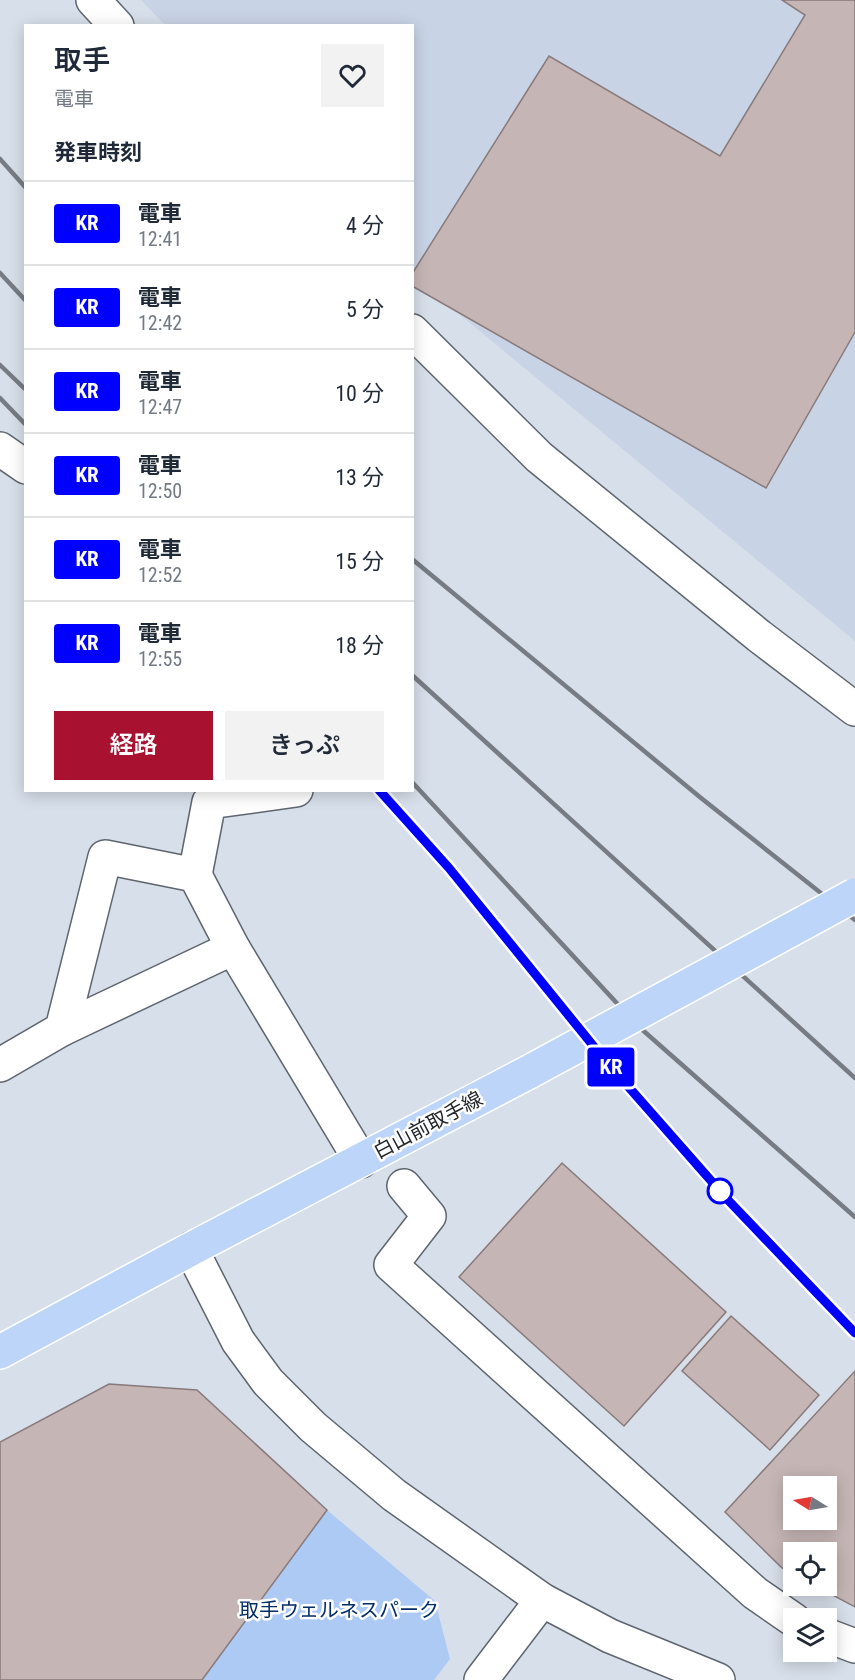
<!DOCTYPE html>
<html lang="ja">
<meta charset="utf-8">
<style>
:root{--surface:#fff;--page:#f2f2f3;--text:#1f2937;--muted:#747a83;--line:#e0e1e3;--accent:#a81130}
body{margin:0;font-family:"Roboto Condensed","Noto Sans JP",sans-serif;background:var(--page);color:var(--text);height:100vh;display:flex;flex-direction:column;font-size:22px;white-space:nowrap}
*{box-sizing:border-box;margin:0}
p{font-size:20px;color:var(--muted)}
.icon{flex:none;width:33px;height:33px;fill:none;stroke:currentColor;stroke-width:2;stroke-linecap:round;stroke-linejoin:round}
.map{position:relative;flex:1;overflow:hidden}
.panel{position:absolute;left:24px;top:24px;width:390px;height:768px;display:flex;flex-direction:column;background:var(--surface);border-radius:0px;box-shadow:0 3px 15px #0003}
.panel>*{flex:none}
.badge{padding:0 12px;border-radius:4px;font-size:21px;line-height:39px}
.needle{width:39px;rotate:281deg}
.buttons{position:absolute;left:783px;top:1476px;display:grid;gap:12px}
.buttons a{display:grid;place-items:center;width:54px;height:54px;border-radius:0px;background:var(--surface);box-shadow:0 3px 15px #0003;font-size:30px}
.map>.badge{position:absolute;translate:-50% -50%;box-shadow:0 0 0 3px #fff}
h2{padding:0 30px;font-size:22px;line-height:54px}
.round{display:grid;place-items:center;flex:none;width:63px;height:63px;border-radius:0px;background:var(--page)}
.overview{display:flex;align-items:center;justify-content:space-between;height:102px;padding:0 30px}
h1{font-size:28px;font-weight:600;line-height:45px}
.cta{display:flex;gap:12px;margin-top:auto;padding:12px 30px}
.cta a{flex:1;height:69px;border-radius:0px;background:var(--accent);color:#fff;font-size:24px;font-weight:600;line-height:69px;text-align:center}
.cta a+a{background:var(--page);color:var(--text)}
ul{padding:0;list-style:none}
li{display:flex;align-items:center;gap:18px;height:84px;padding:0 30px;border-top:2px solid var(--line)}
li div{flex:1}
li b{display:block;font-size:22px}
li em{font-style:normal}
li .badge{min-width:66px;font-weight:700;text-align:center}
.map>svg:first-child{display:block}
.built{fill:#c8d3e5}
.green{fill:#adcaf5}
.building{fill:#c5b6b5;stroke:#887a7a;stroke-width:1.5;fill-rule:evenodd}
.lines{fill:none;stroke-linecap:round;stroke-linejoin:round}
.minor-casing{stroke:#5e656f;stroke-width:36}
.major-casing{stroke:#fff;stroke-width:36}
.minor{stroke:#fff;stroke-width:33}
.major{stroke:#bcd5f8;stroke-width:33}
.rail{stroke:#777c84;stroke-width:4.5}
.major-bridge-casing{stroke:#fff;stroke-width:36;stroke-linecap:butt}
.major-bridge{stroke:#bcd5f8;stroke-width:33}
.line-casing{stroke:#fff;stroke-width:14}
.line{stroke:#00f;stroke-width:9}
.stop-dot{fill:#fff;stroke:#00f;stroke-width:3}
.labels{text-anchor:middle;stroke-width:5;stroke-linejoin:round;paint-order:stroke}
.street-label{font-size:20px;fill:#24272b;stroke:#fff}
.park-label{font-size:20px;fill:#032e67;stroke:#fff}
</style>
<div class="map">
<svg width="855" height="1680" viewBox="0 0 855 1680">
<rect width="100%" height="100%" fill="#d7dfea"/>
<path class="built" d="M 141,0 L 855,0 L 855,641 L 413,276 L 412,26 L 165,25 Z"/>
<path class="green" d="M 327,1510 L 435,1601 L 450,1659 L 434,1680 L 202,1680 Z"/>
<g class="building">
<path d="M 782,0 L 855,0 L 855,332 L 766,488 L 412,286 L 412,274 L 549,56 L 720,156 L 805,15 Z"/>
<path d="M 562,1163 L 726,1312 L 624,1426 L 459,1277 Z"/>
<path d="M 731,1316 L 819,1395 L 770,1450 L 682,1371 Z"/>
<path d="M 855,1371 L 855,1607 L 816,1586 L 826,1586 L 826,1552 L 794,1552 L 794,1574 L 782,1568 L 725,1512 ZM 794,1486 L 826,1486 L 826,1520 L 794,1520 Z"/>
<path d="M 109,1384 L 197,1390 L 327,1510 L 202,1680 L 0,1680 L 0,1442 Z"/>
</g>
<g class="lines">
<g class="minor-casing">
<g id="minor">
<path d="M 93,0 L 117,26"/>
<path d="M 412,331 L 539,457 L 759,636 L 855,709"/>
<path d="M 0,449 L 26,467"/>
<path d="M 195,875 L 209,802 L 296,790"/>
<path d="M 62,1029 L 233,948"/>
<path d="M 0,1065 L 62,1029 L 105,857 L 195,875 L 233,948 L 361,1161"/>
<path d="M 404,1186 L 429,1216 L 391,1265 L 755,1593 L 794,1620"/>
<path d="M 191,1249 L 238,1341 L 268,1382 L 313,1427 L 394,1495 L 542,1600 L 610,1636 L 718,1680"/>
<path d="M 826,1635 L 855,1646"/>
<path d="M 481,1680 L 542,1600"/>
</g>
</g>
<g class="major-casing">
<path id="major" d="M 0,1352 L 191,1249 L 529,1072"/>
</g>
<use href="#minor" class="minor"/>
<use href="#major" class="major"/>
<g class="rail">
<path d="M 0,159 L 26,188"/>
<path d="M 0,273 L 26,301"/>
<path d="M 0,365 L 26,390"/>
<path d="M 0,398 L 26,425"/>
<path d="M 412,559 L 701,798 L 855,920"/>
<path d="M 412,675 L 855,1078"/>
<path d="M 412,782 L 638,1026 L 855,1217"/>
<path d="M 379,790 L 449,868 L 604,1059 L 728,1200 L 855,1332"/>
</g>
<g class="major-bridge-casing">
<path id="major-bridge" d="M 529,1072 L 855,895"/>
</g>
<use href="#major-bridge" class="major-bridge"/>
</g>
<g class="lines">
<g class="line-casing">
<path id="line" d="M 379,790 L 449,868 L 604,1059 L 728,1200 L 855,1333"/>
</g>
<use href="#line" class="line"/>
</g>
<circle class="stop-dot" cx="720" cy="1191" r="12"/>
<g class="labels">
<g class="street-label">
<text transform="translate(428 1125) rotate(-28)" y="7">白山前取手線</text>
</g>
<g class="park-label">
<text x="339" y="1617">取手ウェルネスパーク</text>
</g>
</g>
</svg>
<div class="buttons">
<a><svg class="needle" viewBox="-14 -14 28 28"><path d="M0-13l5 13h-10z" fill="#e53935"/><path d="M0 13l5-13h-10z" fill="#747a83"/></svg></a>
<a><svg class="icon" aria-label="locate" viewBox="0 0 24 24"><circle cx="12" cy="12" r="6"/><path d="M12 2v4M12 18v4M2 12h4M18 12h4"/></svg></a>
<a><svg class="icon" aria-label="layers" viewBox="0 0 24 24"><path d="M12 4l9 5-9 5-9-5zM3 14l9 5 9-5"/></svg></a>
</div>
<b class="badge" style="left:611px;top:1067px;background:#00f;color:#fff">KR</b>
<section class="panel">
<div class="overview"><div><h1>取手</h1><p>電車</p></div><a class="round"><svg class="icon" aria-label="heart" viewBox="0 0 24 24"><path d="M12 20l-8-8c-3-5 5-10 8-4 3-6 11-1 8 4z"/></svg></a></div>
<h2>発車時刻</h2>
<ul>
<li><span class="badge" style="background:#00f;color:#fff">KR</span><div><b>電車</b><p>12:41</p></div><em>4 分</em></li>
<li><span class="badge" style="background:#00f;color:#fff">KR</span><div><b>電車</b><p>12:42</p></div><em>5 分</em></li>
<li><span class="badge" style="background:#00f;color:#fff">KR</span><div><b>電車</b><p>12:47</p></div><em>10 分</em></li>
<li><span class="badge" style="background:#00f;color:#fff">KR</span><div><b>電車</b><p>12:50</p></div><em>13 分</em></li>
<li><span class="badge" style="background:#00f;color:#fff">KR</span><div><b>電車</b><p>12:52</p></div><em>15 分</em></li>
<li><span class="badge" style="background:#00f;color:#fff">KR</span><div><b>電車</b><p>12:55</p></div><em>18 分</em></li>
</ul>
<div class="cta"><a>経路</a><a>きっぷ</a></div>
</section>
</div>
